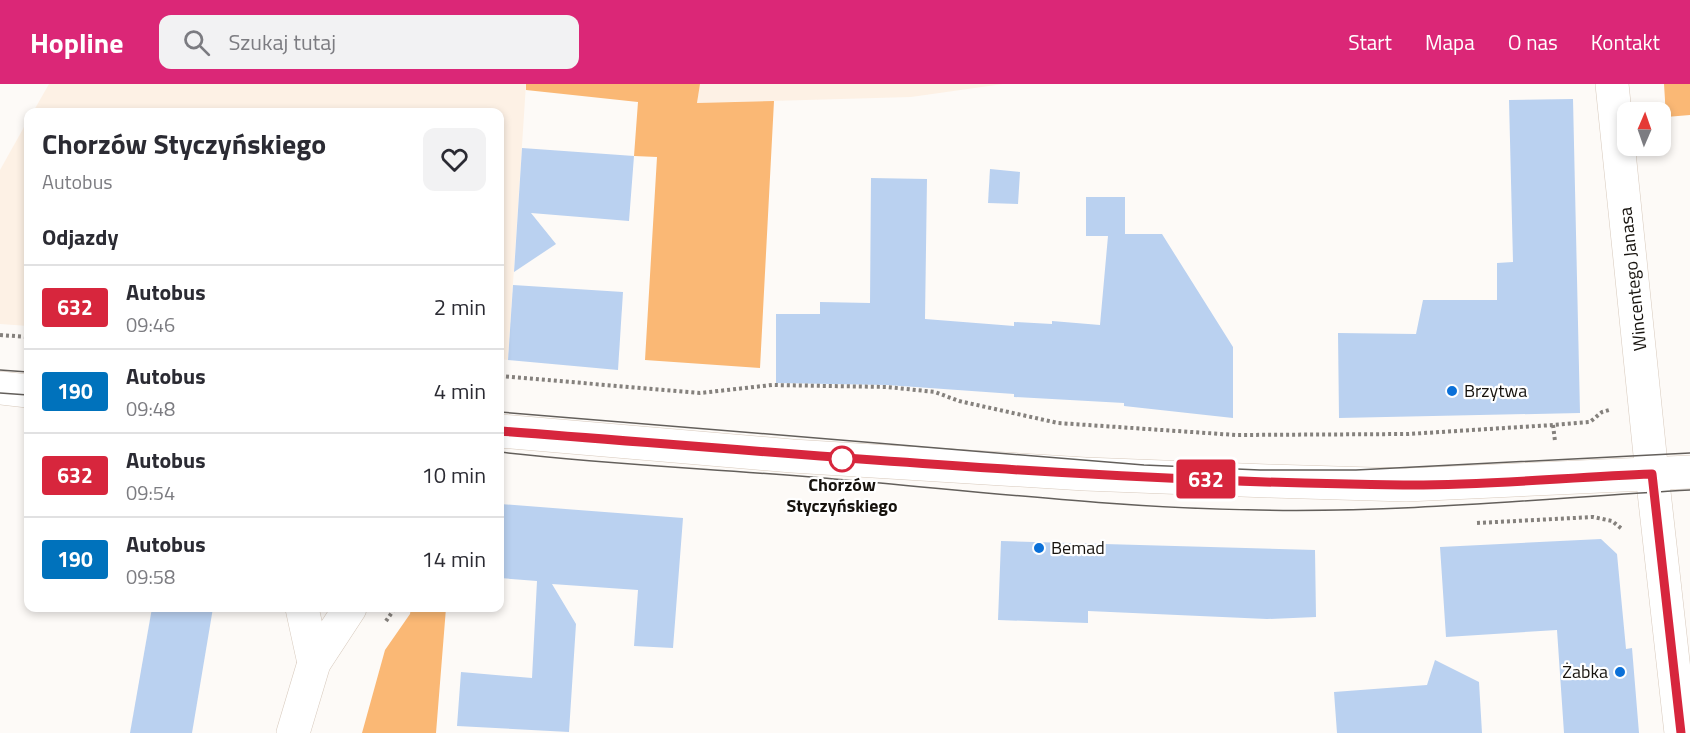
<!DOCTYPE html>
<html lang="pl">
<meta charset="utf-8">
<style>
:root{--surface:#fff;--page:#f2f2f3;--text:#2b2b33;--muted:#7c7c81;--line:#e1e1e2;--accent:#db2777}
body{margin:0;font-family:"Titillium Web",sans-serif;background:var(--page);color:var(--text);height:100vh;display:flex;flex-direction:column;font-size:22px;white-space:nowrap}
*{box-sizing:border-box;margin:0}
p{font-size:20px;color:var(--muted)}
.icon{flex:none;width:33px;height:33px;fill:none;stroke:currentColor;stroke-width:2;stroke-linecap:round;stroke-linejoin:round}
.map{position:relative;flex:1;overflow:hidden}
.side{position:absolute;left:24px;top:24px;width:480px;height:504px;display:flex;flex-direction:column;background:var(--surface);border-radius:12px;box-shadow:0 3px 9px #0003}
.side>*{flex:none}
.badge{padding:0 12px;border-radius:4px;font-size:21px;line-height:39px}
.needle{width:39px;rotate:2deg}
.fabs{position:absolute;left:1617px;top:18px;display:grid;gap:12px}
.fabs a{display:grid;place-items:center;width:54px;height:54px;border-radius:12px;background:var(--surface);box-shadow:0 3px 9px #0003;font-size:30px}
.map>.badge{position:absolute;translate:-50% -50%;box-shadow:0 0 0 3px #fff}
h2{padding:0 18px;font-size:22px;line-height:54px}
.round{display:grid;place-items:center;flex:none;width:63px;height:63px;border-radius:12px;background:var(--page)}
.head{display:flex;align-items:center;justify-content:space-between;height:102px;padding:0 18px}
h1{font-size:28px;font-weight:700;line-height:45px}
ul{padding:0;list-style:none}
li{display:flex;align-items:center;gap:18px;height:84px;padding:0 18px;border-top:2px solid var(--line)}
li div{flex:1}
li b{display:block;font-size:22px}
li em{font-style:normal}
li .badge{min-width:66px;font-weight:700;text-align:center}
header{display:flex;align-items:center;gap:36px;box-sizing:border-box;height:84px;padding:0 30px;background:var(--accent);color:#fff}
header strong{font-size:28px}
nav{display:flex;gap:33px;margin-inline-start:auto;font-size:21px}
.search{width:420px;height:54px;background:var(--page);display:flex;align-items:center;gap:15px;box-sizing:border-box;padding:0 21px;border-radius:12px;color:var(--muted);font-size:22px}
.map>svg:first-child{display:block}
.built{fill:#fdf1e5}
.green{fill:#fab875}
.building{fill:#bad1f0}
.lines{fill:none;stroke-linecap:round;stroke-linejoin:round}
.street-casing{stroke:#d7c9bc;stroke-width:34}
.secondary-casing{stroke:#d7c9bc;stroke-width:34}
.primary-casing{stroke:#d7c9bc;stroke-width:34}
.path{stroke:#85817d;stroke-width:4;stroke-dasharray:3 3;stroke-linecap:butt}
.street{stroke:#fff;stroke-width:33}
.secondary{stroke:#fff;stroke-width:33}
.primary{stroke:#fff;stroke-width:33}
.tram{stroke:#635f5b;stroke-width:1.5}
.line-casing{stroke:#fff;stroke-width:14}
.line{stroke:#d7263d;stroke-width:9}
.poi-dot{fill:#0b70d8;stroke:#fff;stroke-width:2}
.stop-dot{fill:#fff;stroke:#d7263d;stroke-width:3}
.labels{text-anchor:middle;stroke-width:4.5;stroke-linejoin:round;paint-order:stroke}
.street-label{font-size:18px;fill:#17130e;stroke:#fff}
.poi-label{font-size:18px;fill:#17130e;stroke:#fff;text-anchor:start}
.stop-label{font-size:18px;font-weight:bold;fill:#17130e;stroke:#fff}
</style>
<header>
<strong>Hopline</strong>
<div class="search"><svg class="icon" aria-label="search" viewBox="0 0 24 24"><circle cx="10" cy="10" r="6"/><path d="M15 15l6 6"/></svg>Szukaj tutaj</div>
<nav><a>Start</a><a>Mapa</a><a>O nas</a><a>Kontakt</a></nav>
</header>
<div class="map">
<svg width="1690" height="649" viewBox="0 0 1690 649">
<rect width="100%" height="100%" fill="#fdfaf7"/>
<g class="built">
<path d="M 49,0 L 526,0 L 508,276 L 500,275 L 500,28 L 33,28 Z"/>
<path d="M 700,0 L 1003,0 L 911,13 L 697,19 Z"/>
<path d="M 28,36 L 28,242 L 0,240 L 0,86 Z"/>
</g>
<g class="green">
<path d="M 526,0 L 700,0 L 697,19 L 774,17 L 760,284 L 645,276 L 657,73 L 634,72 L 638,18 L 526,6 Z"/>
<path d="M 1664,0 L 1690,0 L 1690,31 L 1666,33 Z"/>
<path d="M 411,524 L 446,524 L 436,649 L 362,649 L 385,566 L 410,530 Z"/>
</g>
<g class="building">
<path d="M 1573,15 L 1580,329 L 1339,334 L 1338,249 L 1416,250 L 1423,216 L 1497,216 L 1497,179 L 1513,178 L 1509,16 Z"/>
<path d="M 522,64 L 634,72 L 629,137 L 531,129 L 556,160 L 514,188 Z"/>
<path d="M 990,85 L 1020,88 L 1018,120 L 988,119 Z"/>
<path d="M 871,94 L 927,95 L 925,235 L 1014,242 L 1014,238 L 1052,240 L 1052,237 L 1100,241 L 1108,152 L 1086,152 L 1086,113 L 1125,113 L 1125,150 L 1162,150 L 1233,263 L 1233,334 L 1124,322 L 1124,319 L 1014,313 L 1014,310 L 887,301 L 776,299 L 776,230 L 820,230 L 820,218 L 870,219 Z"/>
<path d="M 513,201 L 623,208 L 618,286 L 508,276 Z"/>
<path d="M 500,420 L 683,434 L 673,564 L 634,562 L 638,506 L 552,500 L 576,540 L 569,648 L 457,642 L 461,588 L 532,594 L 537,497 L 500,494 Z"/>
<path d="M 1601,455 L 1617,470 L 1626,565 L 1632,564 L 1639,649 L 1564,649 L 1557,546 L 1446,553 L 1440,463 Z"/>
<path d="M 1001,457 L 1315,466 L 1316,533 L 1267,535 L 1088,527 L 1088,539 L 998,536 Z"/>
<path d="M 152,524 L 213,524 L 192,649 L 130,649 Z"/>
<path d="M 1435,576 L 1479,598 L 1482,649 L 1337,649 L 1334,608 L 1427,601 Z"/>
</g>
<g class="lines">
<g class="street-casing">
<path id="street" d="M 1612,0 L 1652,390"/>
</g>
<g class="secondary-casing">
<g id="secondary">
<path d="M 0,304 L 28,307"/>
<path d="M 1652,390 L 1681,649"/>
</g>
</g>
<g class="primary-casing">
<g id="primary">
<path d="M 500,347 L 792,372 L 1085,390 L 1268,397 L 1406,401 L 1690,388"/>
<path d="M 302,524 L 314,579"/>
<path d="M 293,649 L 314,579 L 350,524"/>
</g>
</g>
<g class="path">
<path d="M 0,251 L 28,253"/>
<path d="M 500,292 L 700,309 L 772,301 L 887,303 L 935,308 L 959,317 L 1058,339 L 1236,351 L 1408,350 L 1553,341 L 1590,338 L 1602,328 L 1609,326"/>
<path d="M 1553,341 L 1555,357"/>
<path d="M 1477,439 L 1593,433 L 1612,437 L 1622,445"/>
<path d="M 386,537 L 395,524"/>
</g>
<use href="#street" class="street"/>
<use href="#secondary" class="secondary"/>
<use href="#primary" class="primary"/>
<g class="tram">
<path d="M 0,286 L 28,288"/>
<path d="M 0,309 L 28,311"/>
<path d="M 500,328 L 1144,381 L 1260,386 L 1356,386 L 1690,369"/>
<path d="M 500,368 C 611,381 723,385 834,395 C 975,407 1117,424 1259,426 C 1402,429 1547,414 1690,406"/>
</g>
</g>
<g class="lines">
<g class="line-casing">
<path id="line" d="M 500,347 C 800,370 1101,398 1403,401 C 1485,402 1569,393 1652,390 L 1681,649"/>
</g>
<use href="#line" class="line"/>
</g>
<g class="poi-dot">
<circle cx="1452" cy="307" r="6"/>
<circle cx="1039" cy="464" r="6"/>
<circle cx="1620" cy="588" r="6"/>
</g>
<circle class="stop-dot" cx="842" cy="375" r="12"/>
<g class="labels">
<g class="street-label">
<text transform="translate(1633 195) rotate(-96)" y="6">Wincentego Janasa</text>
</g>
<g class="poi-label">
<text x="1464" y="313">Brzytwa</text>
<text x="1051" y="470">Bemad</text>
<text x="1608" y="594" text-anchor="end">Żabka</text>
</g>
<g class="stop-label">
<text x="842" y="407">Chorzów<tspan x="842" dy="21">Styczyńskiego</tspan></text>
</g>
</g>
</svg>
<div class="fabs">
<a><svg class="needle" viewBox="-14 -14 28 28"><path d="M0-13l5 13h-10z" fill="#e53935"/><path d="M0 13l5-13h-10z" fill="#7c7c81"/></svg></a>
</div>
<b class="badge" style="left:1206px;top:395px;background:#d7263d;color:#fff">632</b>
<section class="side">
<div class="head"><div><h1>Chorzów Styczyńskiego</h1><p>Autobus</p></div><a class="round"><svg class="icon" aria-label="heart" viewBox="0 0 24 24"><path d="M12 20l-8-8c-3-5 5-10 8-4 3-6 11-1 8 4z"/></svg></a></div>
<h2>Odjazdy</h2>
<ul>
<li><span class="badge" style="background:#d7263d;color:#fff">632</span><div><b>Autobus</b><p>09:46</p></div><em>2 min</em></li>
<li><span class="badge" style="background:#0072bc;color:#fff">190</span><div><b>Autobus</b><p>09:48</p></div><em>4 min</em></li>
<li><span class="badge" style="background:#d7263d;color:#fff">632</span><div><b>Autobus</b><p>09:54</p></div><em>10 min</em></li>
<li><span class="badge" style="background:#0072bc;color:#fff">190</span><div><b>Autobus</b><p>09:58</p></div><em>14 min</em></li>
</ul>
</section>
</div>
